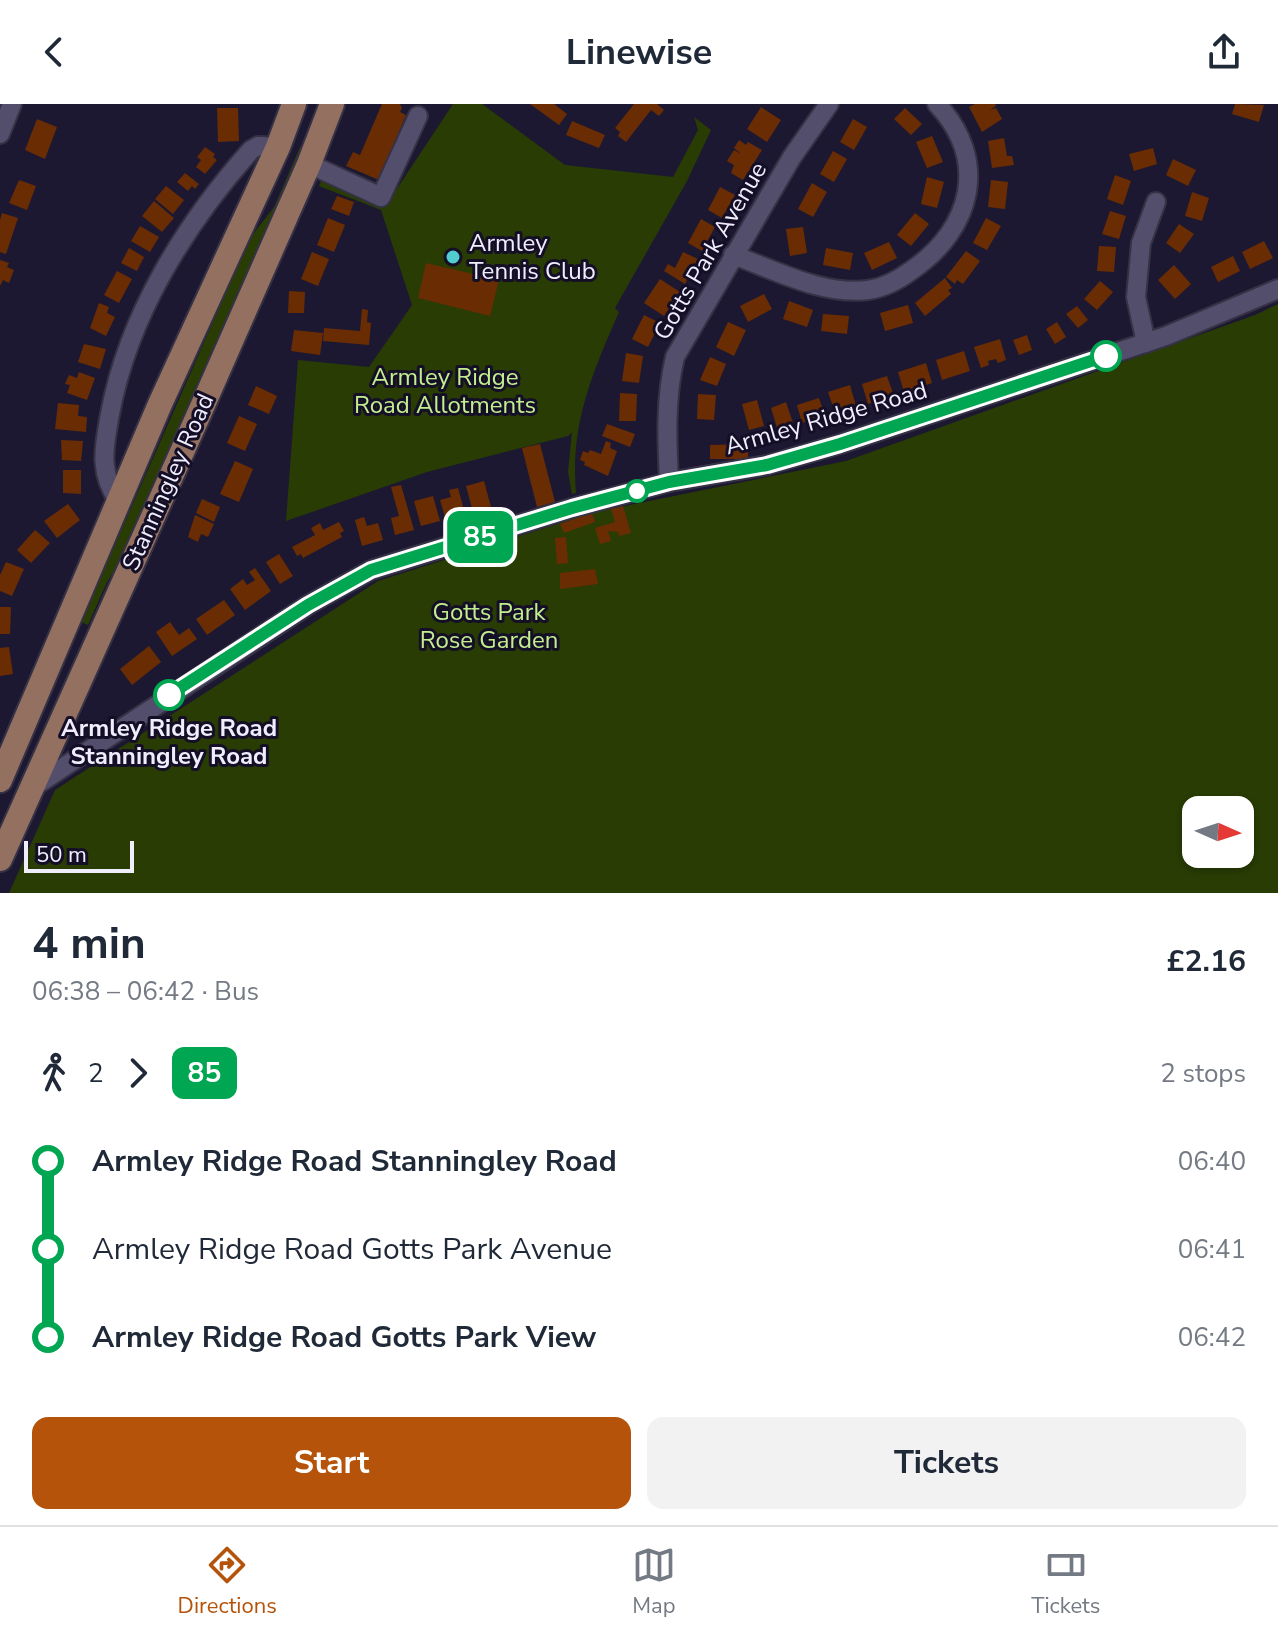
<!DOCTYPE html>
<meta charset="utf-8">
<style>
:root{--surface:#fff;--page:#f2f2f3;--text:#1f2937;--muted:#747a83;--line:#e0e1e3;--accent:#b45309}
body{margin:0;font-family:"Nunito Sans",sans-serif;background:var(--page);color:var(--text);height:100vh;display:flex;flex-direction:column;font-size:30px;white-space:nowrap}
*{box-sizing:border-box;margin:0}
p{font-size:26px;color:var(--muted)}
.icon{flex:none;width:44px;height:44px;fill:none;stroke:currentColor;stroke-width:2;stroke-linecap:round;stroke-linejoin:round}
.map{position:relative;height:789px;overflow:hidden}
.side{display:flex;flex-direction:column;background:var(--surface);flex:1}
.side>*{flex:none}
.badge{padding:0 16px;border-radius:12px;font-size:28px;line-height:52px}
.needle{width:52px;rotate:93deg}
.controls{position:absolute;left:1182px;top:692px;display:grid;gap:16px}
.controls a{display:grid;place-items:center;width:72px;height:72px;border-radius:16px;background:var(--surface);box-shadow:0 2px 6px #0004;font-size:40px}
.scale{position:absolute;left:24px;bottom:20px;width:110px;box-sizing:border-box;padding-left:8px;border:4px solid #f0eefd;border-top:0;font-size:22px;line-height:28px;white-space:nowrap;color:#f0eefd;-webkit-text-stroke:6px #140f27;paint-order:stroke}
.map>.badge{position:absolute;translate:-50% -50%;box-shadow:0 0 0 4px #fff}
.legs{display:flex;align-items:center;gap:12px;height:88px;padding:0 32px;font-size:26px}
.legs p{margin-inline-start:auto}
.overview{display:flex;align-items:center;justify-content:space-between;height:136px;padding:0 32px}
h1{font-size:44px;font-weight:700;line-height:60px}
.cta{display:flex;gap:16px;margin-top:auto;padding:16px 32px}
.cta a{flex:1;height:92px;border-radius:16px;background:var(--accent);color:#fff;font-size:32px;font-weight:700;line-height:92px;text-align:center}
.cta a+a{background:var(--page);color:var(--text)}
ul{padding:0 32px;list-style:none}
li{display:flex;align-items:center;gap:28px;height:88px;font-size:30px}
li i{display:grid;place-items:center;width:12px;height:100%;margin:0 10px;background:currentColor}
li i::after{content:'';width:20px;height:20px;margin:-10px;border:6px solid;border-radius:50%;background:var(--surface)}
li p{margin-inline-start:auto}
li:first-child i{background:linear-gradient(#0000 50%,currentColor 0)}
li:last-child i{background:linear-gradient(currentColor 50%,#0000 0)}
header{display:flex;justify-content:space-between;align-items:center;height:104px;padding:0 32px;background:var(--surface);font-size:36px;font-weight:700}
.menu{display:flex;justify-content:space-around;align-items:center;height:112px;border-top:2px solid var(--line);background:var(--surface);font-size:22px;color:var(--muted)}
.menu a{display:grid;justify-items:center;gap:4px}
.menu .on{color:var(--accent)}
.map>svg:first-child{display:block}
.green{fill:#283c04;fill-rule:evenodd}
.building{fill:#6a2c03}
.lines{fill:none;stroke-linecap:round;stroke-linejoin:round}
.minor-casing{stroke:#363246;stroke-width:22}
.major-casing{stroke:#363246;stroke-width:28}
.minor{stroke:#534e6b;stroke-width:18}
.major{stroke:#947060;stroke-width:24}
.line-1-casing{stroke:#fff;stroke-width:18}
.line-1{stroke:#00a651;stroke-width:12}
.poi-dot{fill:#52cdcf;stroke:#140f27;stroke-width:3}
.stop-1-dot{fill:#fff;stroke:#00a651;stroke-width:4}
.labels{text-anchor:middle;stroke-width:6;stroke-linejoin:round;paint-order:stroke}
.poi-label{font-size:24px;fill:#f0eefd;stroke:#140f27;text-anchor:start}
.street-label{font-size:24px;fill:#f0eefd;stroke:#140f27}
.park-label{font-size:24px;fill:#c3ee8e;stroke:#140f27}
.stop-label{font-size:24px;font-weight:bold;fill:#f0eefd;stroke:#140f27}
</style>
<header><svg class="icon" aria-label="back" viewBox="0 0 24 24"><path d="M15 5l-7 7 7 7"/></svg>Linewise<svg class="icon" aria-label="share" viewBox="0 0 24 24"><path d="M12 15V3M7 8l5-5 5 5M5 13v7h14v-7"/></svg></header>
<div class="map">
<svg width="1278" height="789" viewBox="0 0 1278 789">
<rect width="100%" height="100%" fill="#1d1831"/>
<g class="green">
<path d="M 453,0 L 482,0 L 565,61 L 673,73 L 698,26 L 694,13 L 711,26 L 687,77 L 615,204 L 619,208 C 592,270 570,320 576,389 L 572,390 L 568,368 L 572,328 L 568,332 L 427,368 L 286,417 L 298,256 L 369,263 L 412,201 L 381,106 L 319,82 L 328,60 L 396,86 Z"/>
<path d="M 300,43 L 306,45 L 133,438 L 107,478 L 88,521 L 81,518 L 250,134 L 274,103 Z"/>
<path d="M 1278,200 L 1278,789 L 9,789 L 55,686 L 378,477 L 595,408 L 846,357 L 1255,211 ZM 1196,706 L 1240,706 L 1240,750 L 1196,750 Z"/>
</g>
<g class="building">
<path d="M 382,0 L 400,0 L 402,4 L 400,8 L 406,11 L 379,76 L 346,62 L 353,48 L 360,51 Z"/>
<path d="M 530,0 L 554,0 L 567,10 L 559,21 Z"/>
<path d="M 634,0 L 657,0 L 664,6 L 659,12 L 651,6 L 626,38 L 618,32 L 620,28 L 615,24 Z"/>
<path d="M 975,0 L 995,0 L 996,2 L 990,6 L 996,4 L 1002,15 L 982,28 L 969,3 Z"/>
<path d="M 1235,0 L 1264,1 L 1259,18 L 1232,10 Z"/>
<path d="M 761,3 L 781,16 L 767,38 L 747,25 Z"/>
<path d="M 217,4 L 238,4 L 239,37 L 218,38 Z"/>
<path d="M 905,4 L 922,20 L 911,31 L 894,15 Z"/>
<path d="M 37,15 L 57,23 L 45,55 L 25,46 Z"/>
<path d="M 853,15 L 867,23 L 854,46 L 840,38 Z"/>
<path d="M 572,17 L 605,31 L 599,44 L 566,31 Z"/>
<path d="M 932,32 L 943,58 L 927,64 L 916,38 Z"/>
<path d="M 1004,34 L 1007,52 L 1012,52 L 1014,61 L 992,64 L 988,37 Z"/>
<path d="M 739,36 L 746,41 L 748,38 L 762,46 L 743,76 L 731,69 L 734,61 L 727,57 L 734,46 L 741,50 L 734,44 Z"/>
<path d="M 205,43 L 215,50 L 213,53 L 217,56 L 205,70 L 196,63 L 201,56 L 197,53 Z"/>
<path d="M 1153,44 L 1157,60 L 1134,67 L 1129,50 Z"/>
<path d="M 833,47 L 847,55 L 834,78 L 820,70 Z"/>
<path d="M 1173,55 L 1196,66 L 1188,82 L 1166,71 Z"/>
<path d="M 185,69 L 199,80 L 195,85 L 192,82 L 188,87 L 177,78 Z"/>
<path d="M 1115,71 L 1131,77 L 1123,101 L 1107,95 Z"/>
<path d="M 927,73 L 944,78 L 937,104 L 921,100 Z"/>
<path d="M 19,76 L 36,82 L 27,106 L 9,99 Z"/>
<path d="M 991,76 L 1008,78 L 1005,105 L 988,103 Z"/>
<path d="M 812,79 L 827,88 L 813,113 L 798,105 Z"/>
<path d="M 166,82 L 184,96 L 173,110 L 155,95 Z"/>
<path d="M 720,83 L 735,91 L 722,114 L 708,106 Z"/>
<path d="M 1192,88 L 1209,94 L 1202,117 L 1185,112 Z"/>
<path d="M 337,92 L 354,98 L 349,112 L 331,105 Z"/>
<path d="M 154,97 L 174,114 L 162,128 L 142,112 Z"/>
<path d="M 1110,107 L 1126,112 L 1119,135 L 1102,130 Z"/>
<path d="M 2,109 L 18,114 L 6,150 L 0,148 L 0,116 Z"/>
<path d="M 915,109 L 929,120 L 911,142 L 897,131 Z"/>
<path d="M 328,114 L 345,121 L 334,148 L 317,141 Z"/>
<path d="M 986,114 L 1001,122 L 987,146 L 973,139 Z"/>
<path d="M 701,115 L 715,123 L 702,147 L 688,139 Z"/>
<path d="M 1179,120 L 1194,130 L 1180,149 L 1166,139 Z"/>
<path d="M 140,122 L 159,133 L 150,148 L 131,137 Z"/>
<path d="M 803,123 L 807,149 L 790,152 L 786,125 Z"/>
<path d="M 1264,137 L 1273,154 L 1250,165 L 1242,148 Z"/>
<path d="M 889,138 L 897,154 L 872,166 L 864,149 Z"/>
<path d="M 1099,142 L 1116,143 L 1114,168 L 1097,167 Z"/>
<path d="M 129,144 L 144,153 L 137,167 L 121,159 Z"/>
<path d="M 826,144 L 853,149 L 850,166 L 823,161 Z"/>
<path d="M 966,147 L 980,157 L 963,180 L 957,176 L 955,180 L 946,173 Z"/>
<path d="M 312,148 L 329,155 L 318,182 L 301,175 Z"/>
<path d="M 683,148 L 698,155 L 685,180 L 664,167 L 668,160 L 675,164 Z"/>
<path d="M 1233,152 L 1240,167 L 1218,178 L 1211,163 Z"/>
<path d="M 0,156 L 9,159 L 7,163 L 14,166 L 9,179 L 3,176 L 0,182 Z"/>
<path d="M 426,159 L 499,176 L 490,212 L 418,194 Z"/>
<path d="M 1174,161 L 1191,180 L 1175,195 L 1158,176 Z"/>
<path d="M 117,167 L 132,175 L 119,199 L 104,191 Z"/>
<path d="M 945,174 L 952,184 L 948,186 L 951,190 L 925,212 L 915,199 Z"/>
<path d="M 660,175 L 680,188 L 664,212 L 644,199 Z"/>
<path d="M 1100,177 L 1113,188 L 1097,206 L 1084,195 Z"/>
<path d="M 289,187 L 305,188 L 304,209 L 288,209 Z"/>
<path d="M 764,190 L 772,205 L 748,218 L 740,202 Z"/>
<path d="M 789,197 L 813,206 L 807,223 L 783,215 Z"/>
<path d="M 99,199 L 109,203 L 107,209 L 115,213 L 106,232 L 90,224 Z"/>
<path d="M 908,201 L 913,219 L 885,227 L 880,209 Z"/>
<path d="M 1077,202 L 1088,216 L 1078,224 L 1066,210 Z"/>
<path d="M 362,205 L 368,206 L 367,218 L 371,219 L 369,241 L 323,237 L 324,224 L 360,227 Z"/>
<path d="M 823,210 L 849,212 L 847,230 L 821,227 Z"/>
<path d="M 644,211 L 660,219 L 648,243 L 632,235 Z"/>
<path d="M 728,218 L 746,226 L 734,252 L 716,243 Z"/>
<path d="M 1057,218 L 1066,233 L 1055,240 L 1046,225 Z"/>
<path d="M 294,226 L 323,229 L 320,251 L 291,247 Z"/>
<path d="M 1027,231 L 1032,246 L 1019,251 L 1013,236 Z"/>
<path d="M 1000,235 L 1006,256 L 998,259 L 996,255 L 988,257 L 989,261 L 981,264 L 974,243 Z"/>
<path d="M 84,240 L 106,245 L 100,265 L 78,258 Z"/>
<path d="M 964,247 L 970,267 L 942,276 L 936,256 Z"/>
<path d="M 626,249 L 643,252 L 639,279 L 622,277 Z"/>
<path d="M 710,253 L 726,260 L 717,282 L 700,276 Z"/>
<path d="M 926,259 L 932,279 L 904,288 L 898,268 Z"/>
<path d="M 79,268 L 95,274 L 87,296 L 67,289 L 70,281 L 65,280 L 69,271 L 77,274 Z"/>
<path d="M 887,272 L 894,292 L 868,300 L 862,280 Z"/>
<path d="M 850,281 L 856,302 L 835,309 L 828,288 Z"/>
<path d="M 256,282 L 277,292 L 269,310 L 248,301 Z"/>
<path d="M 620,289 L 637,290 L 636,317 L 619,317 Z"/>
<path d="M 698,290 L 716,291 L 714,316 L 697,315 Z"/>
<path d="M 819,294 L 825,312 L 802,319 L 797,301 Z"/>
<path d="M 757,296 L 764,322 L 749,326 L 742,300 Z"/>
<path d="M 786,298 L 794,322 L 778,327 L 771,304 Z"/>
<path d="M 58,299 L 79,301 L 78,312 L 87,313 L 86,328 L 55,325 Z"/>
<path d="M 239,312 L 257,320 L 245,347 L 227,339 Z"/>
<path d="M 607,320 L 635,330 L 630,343 L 602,332 Z"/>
<path d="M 61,336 L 83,337 L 81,357 L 62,356 Z"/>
<path d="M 606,337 L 611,339 L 610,344 L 617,347 L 608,372 L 584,361 L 585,358 L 580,356 L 583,347 L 588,349 L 590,346 L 601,350 Z"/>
<path d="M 540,340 L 555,398 L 537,403 L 522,344 Z"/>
<path d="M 748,340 L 748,355 L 710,355 L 710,341 Z"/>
<path d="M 235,357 L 253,365 L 239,398 L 220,390 Z"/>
<path d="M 63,366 L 81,366 L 81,390 L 63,389 Z"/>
<path d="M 484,377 L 491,403 L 473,408 L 466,382 Z"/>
<path d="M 401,381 L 414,426 L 395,431 L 391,414 L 399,412 L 391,383 Z"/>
<path d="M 458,384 L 465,410 L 446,416 L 440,396 L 451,393 L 449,386 Z"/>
<path d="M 433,392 L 440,417 L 421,422 L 414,397 Z"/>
<path d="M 202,395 L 220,403 L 214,418 L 196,409 Z"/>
<path d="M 68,400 L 80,416 L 57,434 L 44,417 Z"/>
<path d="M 623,402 L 631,429 L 619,432 L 618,428 L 608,427 L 611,437 L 600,440 L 595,424 L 615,418 L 611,405 Z"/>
<path d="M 592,409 L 595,418 L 564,429 L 560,420 Z"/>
<path d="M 195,411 L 214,420 L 208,433 L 201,430 L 198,438 L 188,433 Z"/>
<path d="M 364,413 L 367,422 L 378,419 L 383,436 L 362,442 L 355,416 Z"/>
<path d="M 339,418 L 344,427 L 340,429 L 342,433 L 303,454 L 301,450 L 297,452 L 292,443 L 315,431 L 311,424 L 320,419 L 323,426 Z"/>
<path d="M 35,426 L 50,439 L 31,459 L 17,446 Z"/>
<path d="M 566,433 L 568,459 L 557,460 L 555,434 Z"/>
<path d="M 279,450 L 293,472 L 280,480 L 266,458 Z"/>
<path d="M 6,458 L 24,465 L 12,492 L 0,487 L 0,471 Z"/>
<path d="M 255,464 L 271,487 L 245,506 L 230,485 L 243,475 L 247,481 L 255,476 L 249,468 Z"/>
<path d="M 595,465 L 598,480 L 560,485 L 560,469 Z"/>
<path d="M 224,496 L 235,511 L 207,531 L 196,515 Z"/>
<path d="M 0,503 L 11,503 L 10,530 L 0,530 Z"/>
<path d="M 170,518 L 179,531 L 189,524 L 197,535 L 172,552 L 156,528 Z"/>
<path d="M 149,542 L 161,558 L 132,581 L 120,565 Z"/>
<path d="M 9,543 L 13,570 L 0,572 L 0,544 Z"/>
</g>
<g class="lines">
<g class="minor-casing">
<g id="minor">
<path d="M 0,30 L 12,0"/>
<path d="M 309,60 L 381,93 L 418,12"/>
<path d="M 733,151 C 775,166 823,192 868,186 C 883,184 900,175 912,166 C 973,124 989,56 937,0"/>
<path d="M 1146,239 L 1136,193 L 1141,139 L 1156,98"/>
<path d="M 669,378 C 667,336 665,295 675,253 L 792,53 L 829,0"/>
<path d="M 119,398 C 98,368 104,343 110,310 C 128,212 185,120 251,46 L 258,42 L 278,43"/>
<path d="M 32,684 L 308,501 L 371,466 L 572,404 L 669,378 L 767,361 L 840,340 L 1166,232 L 1278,185"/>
</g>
</g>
<g class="major-casing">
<g id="major">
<path d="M 0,676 L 160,300 L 278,43 L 294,0"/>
<path d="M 0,755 L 199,310 L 309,60 L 332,0"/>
</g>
</g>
<use href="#minor" class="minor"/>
<use href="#major" class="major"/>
</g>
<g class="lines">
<g class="line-1-casing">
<path id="line-1" d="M 169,591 L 308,501 L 371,466 L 572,404 L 669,378 L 767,361 L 840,340 L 1106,252"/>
</g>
<use href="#line-1" class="line-1"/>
</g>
<circle class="poi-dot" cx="453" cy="153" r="8"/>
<g class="stop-1-dot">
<circle cx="1106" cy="252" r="14"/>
<circle cx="637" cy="387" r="10"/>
<circle cx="169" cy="591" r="14"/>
</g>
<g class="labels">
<g class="poi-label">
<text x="469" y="147">Armley<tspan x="469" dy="28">Tennis Club</tspan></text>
</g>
<g class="street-label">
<text transform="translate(710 147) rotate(-60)" y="8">Gotts Park Avenue</text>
<text transform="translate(826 314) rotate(-16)" y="8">Armley Ridge Road</text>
<text transform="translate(168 378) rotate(-66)" y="8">Stanningley Road</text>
</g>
<g class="park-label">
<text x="445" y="281">Armley Ridge<tspan x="445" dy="28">Road Allotments</tspan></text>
<text x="489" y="516">Gotts Park<tspan x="489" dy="28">Rose Garden</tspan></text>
</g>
<g class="stop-label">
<text x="169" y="632">Armley Ridge Road<tspan x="169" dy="28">Stanningley Road</tspan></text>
</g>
</g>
</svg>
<div class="controls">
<a><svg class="needle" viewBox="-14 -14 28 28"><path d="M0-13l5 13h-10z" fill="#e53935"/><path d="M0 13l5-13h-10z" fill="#747a83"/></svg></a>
</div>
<div class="scale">50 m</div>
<b class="badge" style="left:480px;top:433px;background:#00a651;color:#fff">85</b>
</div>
<section class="side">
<div class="overview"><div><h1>4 min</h1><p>06:38 – 06:42 · Bus</p></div><b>£2.16</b></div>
<div class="legs"><svg class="icon" aria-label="walk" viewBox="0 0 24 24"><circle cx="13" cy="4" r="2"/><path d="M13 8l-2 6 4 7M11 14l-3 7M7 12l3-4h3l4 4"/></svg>2<svg class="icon" aria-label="forward" viewBox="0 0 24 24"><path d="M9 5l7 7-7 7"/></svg><b class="badge" style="background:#00a651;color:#fff">85</b><p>2 stops</p></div>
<ul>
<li><i style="color:#00a651"></i><b>Armley Ridge Road Stanningley Road</b><p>06:40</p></li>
<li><i style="color:#00a651"></i><span>Armley Ridge Road Gotts Park Avenue</span><p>06:41</p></li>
<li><i style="color:#00a651"></i><b>Armley Ridge Road Gotts Park View</b><p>06:42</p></li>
</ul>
<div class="cta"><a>Start</a><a>Tickets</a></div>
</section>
<nav class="menu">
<a class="on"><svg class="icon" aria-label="directions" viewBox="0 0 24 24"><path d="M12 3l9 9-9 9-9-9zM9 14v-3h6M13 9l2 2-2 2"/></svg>Directions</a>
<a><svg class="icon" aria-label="map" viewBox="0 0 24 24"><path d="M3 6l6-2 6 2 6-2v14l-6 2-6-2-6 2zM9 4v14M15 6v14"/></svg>Map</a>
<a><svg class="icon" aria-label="tickets" viewBox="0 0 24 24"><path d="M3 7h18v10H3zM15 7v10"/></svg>Tickets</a>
</nav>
